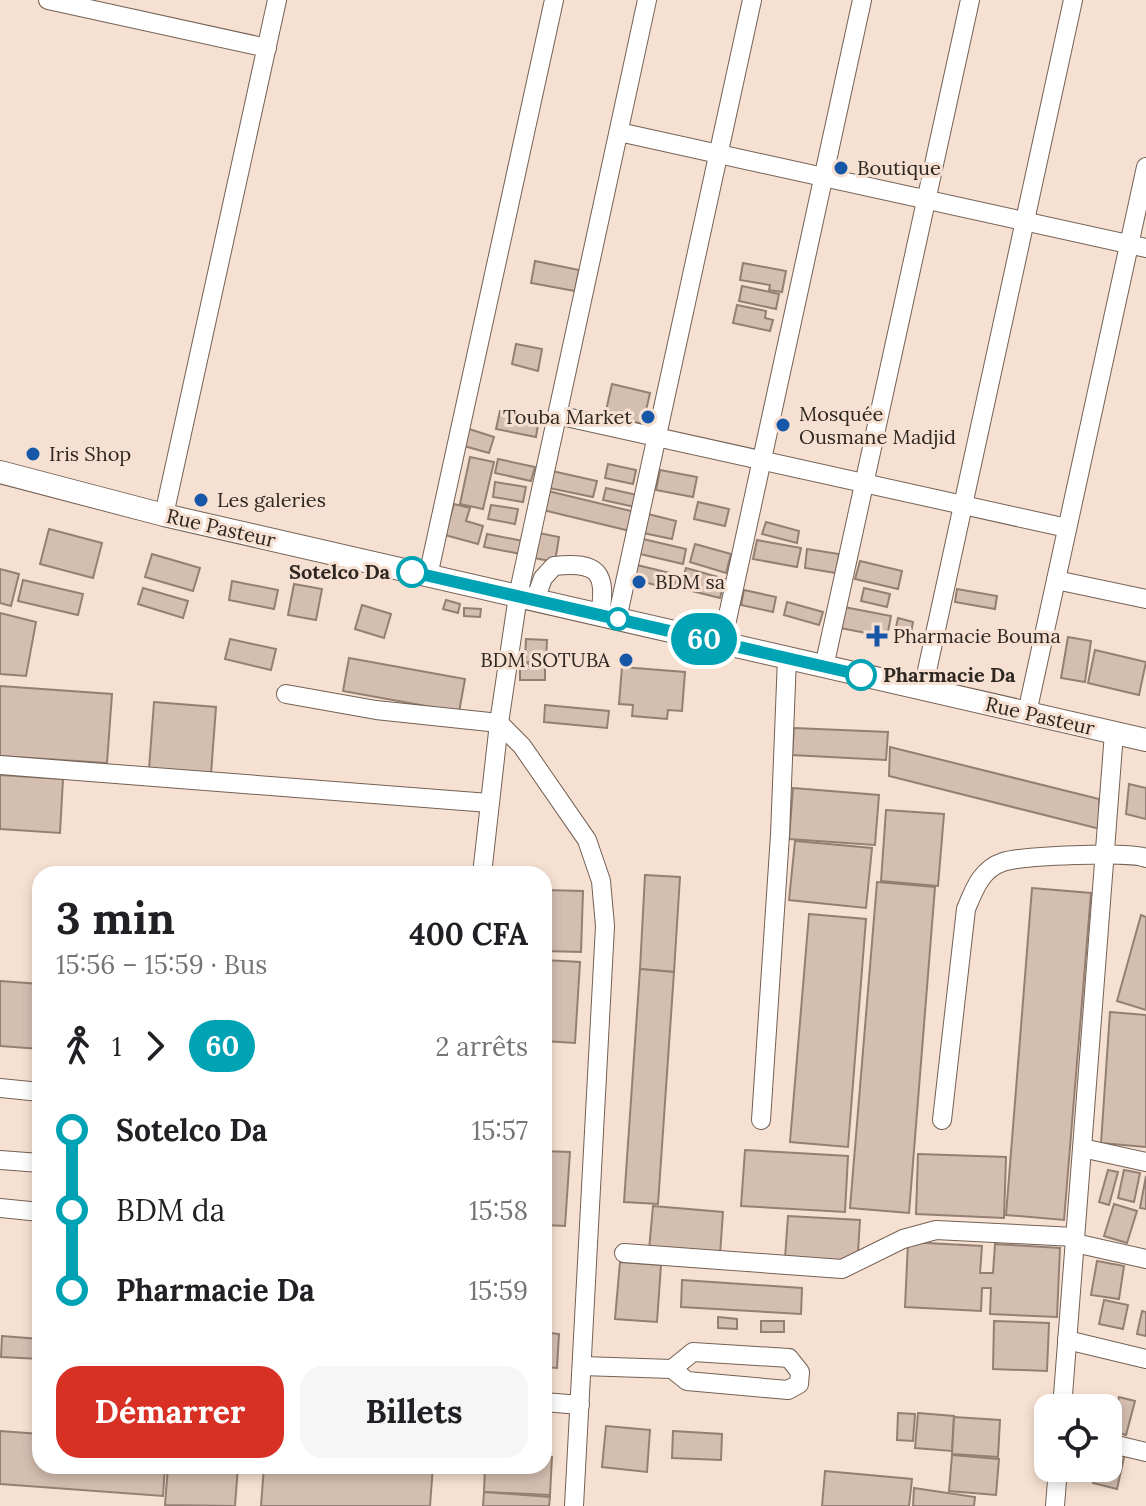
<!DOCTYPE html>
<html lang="fr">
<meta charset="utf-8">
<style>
:root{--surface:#fff;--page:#f6f6f6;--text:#202124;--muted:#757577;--accent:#d93025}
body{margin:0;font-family:Lora,serif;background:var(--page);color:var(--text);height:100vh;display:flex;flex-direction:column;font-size:30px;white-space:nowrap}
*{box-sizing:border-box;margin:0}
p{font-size:26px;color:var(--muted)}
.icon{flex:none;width:44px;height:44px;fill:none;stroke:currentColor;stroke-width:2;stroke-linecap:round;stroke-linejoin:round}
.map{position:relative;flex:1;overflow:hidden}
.drawer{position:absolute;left:32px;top:866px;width:520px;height:608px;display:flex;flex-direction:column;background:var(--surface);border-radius:24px;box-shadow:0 4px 12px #0003}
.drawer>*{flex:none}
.badge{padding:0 16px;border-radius:26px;font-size:28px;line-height:52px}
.controls{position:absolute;left:1034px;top:1394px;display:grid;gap:16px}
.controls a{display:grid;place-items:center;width:88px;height:88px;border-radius:16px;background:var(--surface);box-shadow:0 4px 12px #0003;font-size:40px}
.map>.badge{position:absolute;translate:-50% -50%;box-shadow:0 0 0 4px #fff}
.legs{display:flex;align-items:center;gap:12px;height:88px;padding:0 24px;font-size:26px}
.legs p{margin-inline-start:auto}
.overview{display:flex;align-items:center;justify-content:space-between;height:136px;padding:0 24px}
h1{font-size:44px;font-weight:700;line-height:60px}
.cta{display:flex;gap:16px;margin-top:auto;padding:16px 24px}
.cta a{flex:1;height:92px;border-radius:24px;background:var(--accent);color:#fff;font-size:32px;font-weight:700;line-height:92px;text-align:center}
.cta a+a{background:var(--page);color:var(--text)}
ul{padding:0 24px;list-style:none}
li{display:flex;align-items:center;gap:28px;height:80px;font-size:30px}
li i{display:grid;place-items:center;width:12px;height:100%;margin:0 10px;background:currentColor}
li i::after{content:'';width:20px;height:20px;margin:-10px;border:6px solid;border-radius:50%;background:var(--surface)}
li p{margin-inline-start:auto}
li:first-child i{background:linear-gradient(#0000 50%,currentColor 0)}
li:last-child i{background:linear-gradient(currentColor 50%,#0000 0)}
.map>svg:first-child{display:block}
.building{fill:#d4beb0;stroke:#948073;stroke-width:2}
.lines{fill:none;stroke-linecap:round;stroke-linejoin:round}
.minor-casing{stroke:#746155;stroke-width:20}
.major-casing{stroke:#746155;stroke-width:24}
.minor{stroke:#fff;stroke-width:18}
.major{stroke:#fff;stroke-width:22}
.line-1-casing{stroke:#fff;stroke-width:18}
.line-1{stroke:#00a3b4;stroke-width:12}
.poi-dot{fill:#1657a7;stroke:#f6e0d1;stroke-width:3}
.stop-1-dot{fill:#fff;stroke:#00a3b4;stroke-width:4}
.labels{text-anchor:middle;stroke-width:6;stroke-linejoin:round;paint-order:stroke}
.poi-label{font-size:20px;fill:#2e2621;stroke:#f6e0d1;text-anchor:start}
.street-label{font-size:20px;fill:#2e2621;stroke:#f6e0d1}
.stop-label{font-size:20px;font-weight:bold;fill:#2e2621;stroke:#f6e0d1;text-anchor:end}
</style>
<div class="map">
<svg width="1146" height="1506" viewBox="0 0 1146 1506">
<rect width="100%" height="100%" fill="#f6e0d1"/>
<g class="building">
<path d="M 535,261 L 579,270 L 575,291 L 531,283 Z"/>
<path d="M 743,263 L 786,271 L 782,292 L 769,290 L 770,285 L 740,280 Z"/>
<path d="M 742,286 L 779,294 L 776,309 L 739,301 Z"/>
<path d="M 737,305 L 766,311 L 765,318 L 773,320 L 770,331 L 733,323 Z"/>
<path d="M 516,344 L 542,349 L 538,371 L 512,364 Z"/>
<path d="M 612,384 L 650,393 L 643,424 L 605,415 Z"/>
<path d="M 500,411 L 539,419 L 536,437 L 496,429 Z"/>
<path d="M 469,429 L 494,437 L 489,453 L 464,446 Z"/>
<path d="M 470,457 L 494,462 L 483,509 L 460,504 Z"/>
<path d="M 498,459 L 535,467 L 531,481 L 495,473 Z"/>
<path d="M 608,464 L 636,470 L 633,484 L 605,478 Z"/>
<path d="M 660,470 L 697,477 L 693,497 L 656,490 Z"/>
<path d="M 552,471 L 597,481 L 593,497 L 549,488 Z"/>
<path d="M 495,482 L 526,487 L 523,502 L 493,497 Z"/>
<path d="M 606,488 L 637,495 L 635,507 L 603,500 Z"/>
<path d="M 548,491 L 635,512 L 630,531 L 543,510 Z"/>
<path d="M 698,502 L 729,509 L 725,526 L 694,519 Z"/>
<path d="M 454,504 L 470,508 L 466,521 L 483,526 L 478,544 L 445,535 Z"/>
<path d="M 491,505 L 518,509 L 515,524 L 488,519 Z"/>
<path d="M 648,514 L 676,521 L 672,539 L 643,533 Z"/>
<path d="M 766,522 L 799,531 L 797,543 L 762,534 Z"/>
<path d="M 49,529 L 102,543 L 93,578 L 40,564 Z"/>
<path d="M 539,533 L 559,537 L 555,562 L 534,558 Z"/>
<path d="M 487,534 L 523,541 L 521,554 L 484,547 Z"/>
<path d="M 643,539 L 686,549 L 683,564 L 640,554 Z"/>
<path d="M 757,540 L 801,548 L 797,567 L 753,559 Z"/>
<path d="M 695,544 L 731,554 L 726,573 L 690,562 Z"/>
<path d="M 807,549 L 839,554 L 836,573 L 805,568 Z"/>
<path d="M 152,554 L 200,568 L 193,591 L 145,577 Z"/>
<path d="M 860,561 L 902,571 L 898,589 L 855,579 Z"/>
<path d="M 637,565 L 678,575 L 674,590 L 633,579 Z"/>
<path d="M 686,568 L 725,579 L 720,598 L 680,588 Z"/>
<path d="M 0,569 L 19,574 L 11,606 L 0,603 Z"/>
<path d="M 23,580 L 83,594 L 78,615 L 18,601 Z"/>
<path d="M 232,581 L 278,590 L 274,609 L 229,600 Z"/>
<path d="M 294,584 L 322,589 L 316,620 L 288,615 Z"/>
<path d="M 143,588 L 188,601 L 183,618 L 138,604 Z"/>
<path d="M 864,588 L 890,594 L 887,607 L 861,601 Z"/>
<path d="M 957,589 L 997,596 L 995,609 L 955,602 Z"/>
<path d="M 744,590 L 776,597 L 773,612 L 741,605 Z"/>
<path d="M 446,600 L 460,604 L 458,613 L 443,609 Z"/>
<path d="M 787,602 L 823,612 L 819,625 L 784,615 Z"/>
<path d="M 362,605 L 391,614 L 384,638 L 355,629 Z"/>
<path d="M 844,607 L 891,616 L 887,637 L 840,628 Z"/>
<path d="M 464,608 L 481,609 L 480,617 L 464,616 Z"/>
<path d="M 0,613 L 36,622 L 26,676 L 0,674 Z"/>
<path d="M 898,618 L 913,622 L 910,639 L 894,636 Z"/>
<path d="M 1068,637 L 1091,641 L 1085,682 L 1061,678 Z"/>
<path d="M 230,639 L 276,649 L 271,670 L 225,659 Z"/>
<path d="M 526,639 L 547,640 L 546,662 L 525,662 Z"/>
<path d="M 1095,650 L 1146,662 L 1139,695 L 1088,683 Z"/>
<path d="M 349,658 L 465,679 L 459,712 L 343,691 Z"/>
<rect x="520" y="664" width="25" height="16"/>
<path d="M 622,667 L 685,672 L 682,711 L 668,710 L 667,719 L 632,716 L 633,705 L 619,704 Z"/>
<path d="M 0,686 L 112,694 L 107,763 L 0,756 Z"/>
<path d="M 154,702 L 216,707 L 211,774 L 149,769 Z"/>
<path d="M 545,705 L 609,711 L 607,728 L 544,722 Z"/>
<path d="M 794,728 L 888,732 L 886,760 L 792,755 Z"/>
<path d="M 890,747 L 1099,799 L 1100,829 L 889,776 Z"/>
<path d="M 0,775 L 63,779 L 60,833 L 0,829 Z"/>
<path d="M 1129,784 L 1146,788 L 1146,819 L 1126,814 Z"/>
<path d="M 793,788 L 879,795 L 875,845 L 789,839 Z"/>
<path d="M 886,810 L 944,814 L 938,886 L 881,881 Z"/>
<path d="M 795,841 L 872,848 L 866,908 L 789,900 Z"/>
<path d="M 645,875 L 680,877 L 674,972 L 640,969 Z"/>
<path d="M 877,882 L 935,887 L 909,1213 L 850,1208 Z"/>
<path d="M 1032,888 L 1091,893 L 1064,1220 L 1006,1215 Z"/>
<path d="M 544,890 L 583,891 L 581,952 L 544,951 Z"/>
<path d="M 809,914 L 866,919 L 848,1147 L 790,1142 Z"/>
<path d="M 1141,915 L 1146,917 L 1146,1010 L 1117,1001 Z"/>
<path d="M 544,960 L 580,962 L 575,1043 L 544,1041 Z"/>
<path d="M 640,969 L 674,972 L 658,1204 L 624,1202 Z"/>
<path d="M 0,981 L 40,984 L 40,1049 L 0,1046 Z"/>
<path d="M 1110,1012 L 1146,1015 L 1146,1147 L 1101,1143 Z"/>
<path d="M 745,1150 L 848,1156 L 845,1212 L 741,1206 Z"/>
<path d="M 544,1151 L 570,1152 L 565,1226 L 544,1225 Z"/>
<path d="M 918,1154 L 1006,1157 L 1004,1218 L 916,1214 Z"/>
<path d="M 1108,1170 L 1118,1172 L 1109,1205 L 1099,1202 Z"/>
<path d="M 1124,1170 L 1140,1173 L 1134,1202 L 1118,1198 Z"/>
<path d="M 1146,1176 L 1146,1209 L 1140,1208 Z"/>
<path d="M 1114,1204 L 1137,1211 L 1127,1243 L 1104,1236 Z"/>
<path d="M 653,1206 L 723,1212 L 720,1255 L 649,1250 Z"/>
<path d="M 788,1216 L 860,1220 L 858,1252 L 840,1261 L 785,1258 Z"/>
<path d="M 908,1242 L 982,1246 L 980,1273 L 993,1273 L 995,1244 L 1060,1248 L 1057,1317 L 990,1314 L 991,1288 L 982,1288 L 981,1311 L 905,1307 Z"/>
<path d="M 1097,1261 L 1124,1266 L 1119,1299 L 1091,1295 Z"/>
<path d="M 620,1262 L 661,1265 L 657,1322 L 615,1319 Z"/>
<path d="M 682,1280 L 802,1288 L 801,1314 L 681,1307 Z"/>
<path d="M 1104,1300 L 1128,1305 L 1123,1329 L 1099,1324 Z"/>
<path d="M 1142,1311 L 1146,1312 L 1146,1336 L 1137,1334 Z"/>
<path d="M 718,1317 L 737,1319 L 737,1329 L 718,1328 Z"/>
<rect x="761" y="1321" width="23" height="11"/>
<path d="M 994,1321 L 1049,1323 L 1047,1371 L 993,1369 Z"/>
<path d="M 544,1332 L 559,1334 L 557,1368 L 544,1367 Z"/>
<path d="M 2,1336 L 40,1339 L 40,1359 L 1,1357 Z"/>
<path d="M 1119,1397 L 1135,1401 L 1126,1435 L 1111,1431 Z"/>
<path d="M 544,1409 L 551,1410 L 548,1455 L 544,1455 Z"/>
<path d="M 898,1413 L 915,1414 L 913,1441 L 897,1440 Z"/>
<path d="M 918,1413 L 954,1416 L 952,1451 L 915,1448 Z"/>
<path d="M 954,1417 L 1000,1420 L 998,1457 L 952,1454 Z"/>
<path d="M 606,1426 L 650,1430 L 647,1472 L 602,1467 Z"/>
<path d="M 0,1431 L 40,1434 L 40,1466 L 165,1466 L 163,1496 L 0,1484 Z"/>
<path d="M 673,1431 L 722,1434 L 721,1460 L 672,1458 Z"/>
<path d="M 1108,1449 L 1125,1453 L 1117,1489 L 1093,1483 L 1094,1477 L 1086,1475 L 1088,1468 L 1108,1468 Z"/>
<path d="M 952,1455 L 999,1459 L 996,1495 L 949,1491 Z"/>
<path d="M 544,1456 L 552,1457 L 550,1495 L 484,1492 L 485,1466 L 544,1466 Z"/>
<path d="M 168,1466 L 238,1466 L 235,1506 L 165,1505 Z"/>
<path d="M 264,1466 L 433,1466 L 430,1506 L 261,1506 Z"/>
<path d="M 825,1471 L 912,1479 L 909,1506 L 822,1506 Z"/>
<path d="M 914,1488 L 975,1497 L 974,1506 L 913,1506 Z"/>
<path d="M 484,1492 L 550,1497 L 549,1506 L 483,1506 Z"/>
</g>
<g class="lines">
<g class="minor-casing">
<g id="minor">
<path d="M 48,0 L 267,48"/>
<path d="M 619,132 L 1146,248"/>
<path d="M 557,415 L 1067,528"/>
<path d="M 164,515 L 277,0"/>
<path d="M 428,576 L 554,0"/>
<path d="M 1056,580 L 1146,599"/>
<path d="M 535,600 L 543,578 L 554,566 C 599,561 607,573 600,615"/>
<path d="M 617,619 L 752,0"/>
<path d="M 722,643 L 862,0"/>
<path d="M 824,667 L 970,0"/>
<path d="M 923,689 L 1073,0"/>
<path d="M 286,694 L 376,710 L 499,723 L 522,746 L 587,840 L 601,881 L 605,926 L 574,1506"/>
<path d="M 1027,713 L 1146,167"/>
<path d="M 0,765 L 489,803"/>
<path d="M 482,874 L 499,723 L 518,596 L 647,0"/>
<path d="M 0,1088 L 40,1092"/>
<path d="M 761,1120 L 780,835 L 787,658"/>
<path d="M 942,1120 L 966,909 C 974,890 981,869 1003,862 C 1021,856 1129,851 1146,858"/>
<path d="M 1082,1148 L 1146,1162"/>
<path d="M 0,1160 L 40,1163"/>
<path d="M 0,1208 L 40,1212"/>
<path d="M 1075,1243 L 1146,1259"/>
<path d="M 624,1253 L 842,1269 L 903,1239 L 936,1230 L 1075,1237"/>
<path d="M 1067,1340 L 1146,1359"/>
<path d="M 582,1366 L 672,1369 L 687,1381 L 788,1390 L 799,1384 L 800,1372 L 789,1358 L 693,1352 L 672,1369"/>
<path d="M 544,1402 L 580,1405"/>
<path d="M 1062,1408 L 1114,733"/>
<path d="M 1108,1443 L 1146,1452"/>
<path d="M 1055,1506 L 1058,1468"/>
</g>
</g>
<g class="major-casing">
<path id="major" d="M 0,472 L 164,515 L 1146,740"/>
</g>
<use href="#minor" class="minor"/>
<use href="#major" class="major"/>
</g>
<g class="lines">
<g class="line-1-casing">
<path id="line-1" d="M 412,572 L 861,675"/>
</g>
<use href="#line-1" class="line-1"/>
</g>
<g class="poi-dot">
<circle cx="841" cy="168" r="8"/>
<circle cx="648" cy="417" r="8"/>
<circle cx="783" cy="425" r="8"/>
<circle cx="33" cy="454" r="8"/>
<circle cx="201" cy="500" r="8"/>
<circle cx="639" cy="582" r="8"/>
<path d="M873 624h8v8h8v8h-8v8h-8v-8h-8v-8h8z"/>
<circle cx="626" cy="660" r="8"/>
</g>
<g class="stop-1-dot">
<circle cx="412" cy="572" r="14"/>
<circle cx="618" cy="619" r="10"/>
<circle cx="861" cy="675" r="14"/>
</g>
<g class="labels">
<g class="poi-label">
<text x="857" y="175">Boutique</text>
<text x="799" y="421">Mosquée<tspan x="799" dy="23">Ousmane Madjid</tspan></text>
<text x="632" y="424" text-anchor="end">Touba Market</text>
<text x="49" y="461">Iris Shop</text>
<text x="217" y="507">Les galeries</text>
<text x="655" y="589">BDM sa</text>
<text x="893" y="643">Pharmacie Bouma</text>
<text x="610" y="667" text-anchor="end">BDM SOTUBA</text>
</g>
<g class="street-label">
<text transform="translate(221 528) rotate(13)" y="7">Rue Pasteur</text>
<text transform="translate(1040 716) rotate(13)" y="7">Rue Pasteur</text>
</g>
<g class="stop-label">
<text x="390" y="579">Sotelco Da</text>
<text x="883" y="682" text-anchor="start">Pharmacie Da</text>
</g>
</g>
</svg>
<div class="controls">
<a><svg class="icon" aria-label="locate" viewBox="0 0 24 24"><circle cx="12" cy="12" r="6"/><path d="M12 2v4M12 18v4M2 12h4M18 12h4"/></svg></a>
</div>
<b class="badge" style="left:704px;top:639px;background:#00a3b4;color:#fff">60</b>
<section class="drawer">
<div class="overview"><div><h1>3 min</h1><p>15:56 – 15:59 · Bus</p></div><b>400 CFA</b></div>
<div class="legs"><svg class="icon" aria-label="walk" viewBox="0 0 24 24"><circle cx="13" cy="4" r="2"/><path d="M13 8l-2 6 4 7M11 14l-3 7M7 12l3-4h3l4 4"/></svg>1<svg class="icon" aria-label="forward" viewBox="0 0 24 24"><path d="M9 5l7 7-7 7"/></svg><b class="badge" style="background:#00a3b4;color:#fff">60</b><p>2 arrêts</p></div>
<ul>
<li><i style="color:#00a3b4"></i><b>Sotelco Da</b><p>15:57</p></li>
<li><i style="color:#00a3b4"></i><span>BDM da</span><p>15:58</p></li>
<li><i style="color:#00a3b4"></i><b>Pharmacie Da</b><p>15:59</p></li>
</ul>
<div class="cta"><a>Démarrer</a><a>Billets</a></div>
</section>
</div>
